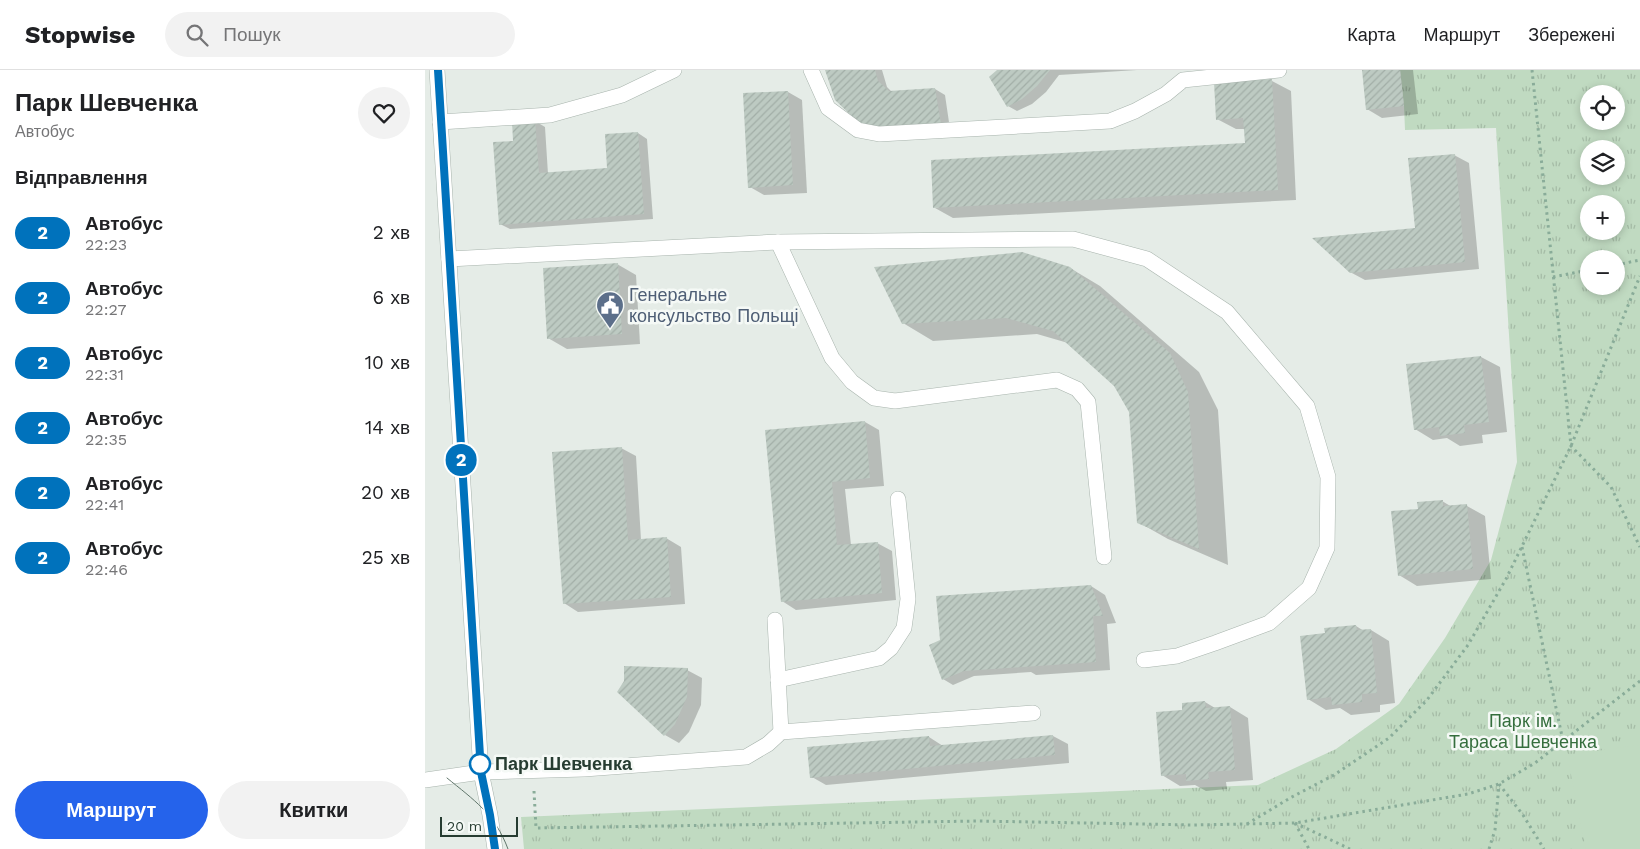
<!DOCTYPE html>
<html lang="uk">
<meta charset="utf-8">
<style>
:root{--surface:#fff;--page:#f2f2f2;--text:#202124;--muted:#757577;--line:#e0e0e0;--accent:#2563eb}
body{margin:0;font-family:"Work Sans",sans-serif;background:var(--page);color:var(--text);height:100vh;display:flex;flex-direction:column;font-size:19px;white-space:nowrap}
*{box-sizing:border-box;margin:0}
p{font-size:16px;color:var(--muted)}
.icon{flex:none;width:28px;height:28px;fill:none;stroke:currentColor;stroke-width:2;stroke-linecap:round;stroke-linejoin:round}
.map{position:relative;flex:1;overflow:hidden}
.drawer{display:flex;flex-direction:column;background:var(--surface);width:425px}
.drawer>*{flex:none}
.badge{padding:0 10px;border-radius:16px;font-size:18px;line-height:32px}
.controls{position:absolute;left:1155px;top:15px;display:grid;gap:10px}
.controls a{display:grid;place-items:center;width:45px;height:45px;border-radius:50%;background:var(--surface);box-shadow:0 2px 8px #0003;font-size:25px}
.scale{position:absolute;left:15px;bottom:12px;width:78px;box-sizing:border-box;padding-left:5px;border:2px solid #263c31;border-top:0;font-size:14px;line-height:18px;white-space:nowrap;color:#263c31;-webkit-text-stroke:4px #f5f9f6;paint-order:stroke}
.map>.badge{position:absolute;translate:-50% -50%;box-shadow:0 0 0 2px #fff}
h2{padding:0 15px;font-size:19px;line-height:45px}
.round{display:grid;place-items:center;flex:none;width:52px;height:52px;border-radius:26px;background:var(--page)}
.head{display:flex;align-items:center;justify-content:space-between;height:85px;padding:0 15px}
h1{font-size:24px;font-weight:700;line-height:38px}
.cta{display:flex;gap:10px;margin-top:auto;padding:10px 15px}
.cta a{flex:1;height:58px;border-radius:30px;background:var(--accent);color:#fff;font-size:20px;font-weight:700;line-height:58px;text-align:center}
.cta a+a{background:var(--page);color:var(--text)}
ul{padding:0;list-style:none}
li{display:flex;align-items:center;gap:15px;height:65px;padding:0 15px}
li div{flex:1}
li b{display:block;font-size:19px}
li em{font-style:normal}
li .badge{min-width:55px;font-weight:700;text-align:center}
header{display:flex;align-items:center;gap:30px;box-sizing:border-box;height:70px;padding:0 25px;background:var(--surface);border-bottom:1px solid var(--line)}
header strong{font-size:24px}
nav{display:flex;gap:28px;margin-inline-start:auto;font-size:18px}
.search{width:350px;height:45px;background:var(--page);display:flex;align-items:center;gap:12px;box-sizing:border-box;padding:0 18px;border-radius:28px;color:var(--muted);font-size:19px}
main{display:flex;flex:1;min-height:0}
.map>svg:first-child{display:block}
.park{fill:url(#park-tufts);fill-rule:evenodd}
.garden{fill:#c0dac1}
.shadow{fill:#0003}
.building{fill:url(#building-hatch)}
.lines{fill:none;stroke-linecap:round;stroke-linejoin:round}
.minor-casing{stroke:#a8b4ad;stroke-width:16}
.path{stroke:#89ac99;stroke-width:3;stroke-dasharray:2.5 4;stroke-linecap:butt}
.minor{stroke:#fff;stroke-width:15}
.tram{stroke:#61776c;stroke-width:1}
.line-casing{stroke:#fff;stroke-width:11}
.line{stroke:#0072bc;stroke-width:8}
.stop-dot{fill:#fff;stroke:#0072bc;stroke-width:2.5}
.labels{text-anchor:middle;stroke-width:5;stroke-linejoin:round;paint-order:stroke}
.service-label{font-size:18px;fill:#4e5e75;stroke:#f5f9f6;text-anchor:start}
.park-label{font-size:18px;fill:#356e3d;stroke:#f5f9f6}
.stop-label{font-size:18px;font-weight:bold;fill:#263c31;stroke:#f5f9f6;text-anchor:start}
</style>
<header>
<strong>Stopwise</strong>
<div class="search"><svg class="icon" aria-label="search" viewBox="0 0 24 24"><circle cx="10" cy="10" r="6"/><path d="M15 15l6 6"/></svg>Пошук</div>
<nav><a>Карта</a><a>Маршрут</a><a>Збережені</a></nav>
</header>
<main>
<section class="drawer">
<div class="head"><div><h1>Парк Шевченка</h1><p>Автобус</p></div><a class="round"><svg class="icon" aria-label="heart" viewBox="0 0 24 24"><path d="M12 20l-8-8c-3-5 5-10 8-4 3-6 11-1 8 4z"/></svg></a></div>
<h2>Відправлення</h2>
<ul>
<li><span class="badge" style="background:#0072bc;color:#fff">2</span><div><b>Автобус</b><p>22:23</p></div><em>2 хв</em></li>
<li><span class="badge" style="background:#0072bc;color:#fff">2</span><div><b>Автобус</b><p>22:27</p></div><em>6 хв</em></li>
<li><span class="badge" style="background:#0072bc;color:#fff">2</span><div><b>Автобус</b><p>22:31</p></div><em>10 хв</em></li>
<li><span class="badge" style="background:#0072bc;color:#fff">2</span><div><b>Автобус</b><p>22:35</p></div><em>14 хв</em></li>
<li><span class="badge" style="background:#0072bc;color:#fff">2</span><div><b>Автобус</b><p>22:41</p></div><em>20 хв</em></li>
<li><span class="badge" style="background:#0072bc;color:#fff">2</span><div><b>Автобус</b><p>22:46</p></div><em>25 хв</em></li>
</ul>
<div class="cta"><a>Маршрут</a><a>Квитки</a></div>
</section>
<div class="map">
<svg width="1215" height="779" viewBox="0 0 1215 779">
<defs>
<pattern id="park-tufts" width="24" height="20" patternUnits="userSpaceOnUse" patternTransform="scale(1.25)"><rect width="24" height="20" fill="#c0dac1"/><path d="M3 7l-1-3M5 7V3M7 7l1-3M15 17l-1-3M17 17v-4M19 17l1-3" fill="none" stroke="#a5bca6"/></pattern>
<pattern id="building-hatch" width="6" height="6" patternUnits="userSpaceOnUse" patternTransform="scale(1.25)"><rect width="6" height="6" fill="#bdcac2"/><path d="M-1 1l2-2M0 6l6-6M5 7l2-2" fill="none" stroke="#a2aea7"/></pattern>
</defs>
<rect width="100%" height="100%" fill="#e5ece7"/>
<path class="park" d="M 975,0 L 1215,0 L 1215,779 L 99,779 L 96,747 L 833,715 L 911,679 L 974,634 L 1020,568 L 1066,490 L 1092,392 L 1071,58 L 980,60 L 979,36 ZM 1164,24 L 1191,24 L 1191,51 L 1164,51 ZM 1164,79 L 1191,79 L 1191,106 L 1164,106 ZM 1164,134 L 1191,134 L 1191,161 L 1164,161 ZM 1164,189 L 1191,189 L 1191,216 L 1164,216 Z"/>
<path class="garden" d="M 1215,675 L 1215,779 L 1161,779 L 1142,685 Z"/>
<g class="shadow">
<path d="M 401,0 L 457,0 L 462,17 L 467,22 L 510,19 L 520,25 L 525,59 Z"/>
<path d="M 574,0 L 712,0 L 634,5 L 621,22 L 607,34 L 592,41 L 583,36 Z"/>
<path d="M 938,0 L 988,0 L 993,44 L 957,48 L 942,39 Z"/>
<path d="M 847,11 L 866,21 L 871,130 L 528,148 L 510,138 L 821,74 L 820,59 L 811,59 L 792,49 Z"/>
<path d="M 363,22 L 377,30 L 382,123 L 339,125 L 325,117 L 319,24 Z"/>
<path d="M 110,51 L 120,57 L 123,104 L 184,99 L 213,63 L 222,69 L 228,149 L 85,159 L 75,154 L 90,72 Z"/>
<path d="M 1029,85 L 1044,93 L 1054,199 L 940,210 L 925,202 L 992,159 Z"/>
<path d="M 192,194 L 211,205 L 215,274 L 142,279 L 123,268 Z"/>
<path d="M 645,198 L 675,216 L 774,302 L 793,340 L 803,495 L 743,469 L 713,452 L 706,342 L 690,315 L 643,273 L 612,264 L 508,271 L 478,253 Z"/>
<path d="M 1056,287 L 1075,297 L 1082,362 L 1057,365 L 1058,373 L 1035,376 L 1022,368 L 1008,370 L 990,359 L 982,295 Z"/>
<path d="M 440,352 L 454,360 L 459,416 L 420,419 L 426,475 L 452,473 L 467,481 L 471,530 L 371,540 L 357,531 L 341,361 Z"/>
<path d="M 196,378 L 211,386 L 216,470 L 241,468 L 256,477 L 260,534 L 153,542 L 139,533 Z"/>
<path d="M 1017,431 L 1027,437 L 1042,436 L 1060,446 L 1066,509 L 992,516 L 974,505 L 994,440 Z"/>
<path d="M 666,516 L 680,525 L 691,553 L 682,554 L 685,600 L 611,605 L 606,602 L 549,606 L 528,615 L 518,609 Z"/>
<path d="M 931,556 L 939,561 L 946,560 L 964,571 L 970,633 L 955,635 L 955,642 L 926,645 L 915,638 L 901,640 L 883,629 L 901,565 Z"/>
<path d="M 262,600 L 277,608 L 276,635 L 264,662 L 254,673 L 240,665 Z"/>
<path d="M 780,632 L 790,638 L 805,637 L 823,648 L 828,710 L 801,712 L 802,719 L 781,721 L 770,715 L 755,716 L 737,705 L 758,641 Z"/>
<path d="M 628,666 L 643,674 L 644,693 L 401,715 L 387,707 L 504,667 L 518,676 Z"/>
</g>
<g class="building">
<path d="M 400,0 L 450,0 L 453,11 L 464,21 L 510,18 L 516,54 L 454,60 L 435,54 L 410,30 Z"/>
<path d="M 572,0 L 625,0 L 612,16 L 597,29 L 582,37 L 564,7 Z"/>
<path d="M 937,0 L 975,0 L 979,36 L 941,40 Z"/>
<path d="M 847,9 L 853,120 L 508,138 L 506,90 L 820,73 L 818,48 L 791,50 L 789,12 Z"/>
<path d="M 363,21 L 368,115 L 323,118 L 318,23 Z"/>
<path d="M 110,50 L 114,103 L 182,98 L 180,64 L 213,62 L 219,144 L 74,155 L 68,72 L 88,71 L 87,51 Z"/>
<path d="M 1030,84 L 1040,192 L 925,203 L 887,168 L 990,158 L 983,88 Z"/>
<path d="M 597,182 L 645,197 L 745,283 L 763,322 L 774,479 L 712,453 L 704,342 L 689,316 L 628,261 L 581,248 L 477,254 L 449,197 Z"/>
<path d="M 193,193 L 197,264 L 122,269 L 118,198 Z"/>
<path d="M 1056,286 L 1064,352 L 1039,355 L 1040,363 L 1015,366 L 1014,357 L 989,360 L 981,294 Z"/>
<path d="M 440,351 L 445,408 L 407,412 L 412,475 L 453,472 L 457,523 L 356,532 L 340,360 Z"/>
<path d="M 197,377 L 203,470 L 242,467 L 246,527 L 138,534 L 127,382 Z"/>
<path d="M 1018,430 L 1018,436 L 1042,434 L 1048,499 L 973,506 L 966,441 L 993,439 L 992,432 Z"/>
<path d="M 666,515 L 678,546 L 668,546 L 671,592 L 539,601 L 517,610 L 504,575 L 515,570 L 511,526 Z"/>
<path d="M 931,555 L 932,560 L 946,559 L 952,623 L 937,624 L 937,632 L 907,635 L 906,627 L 882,630 L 875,566 L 900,563 L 899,558 Z"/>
<path d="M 199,596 L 263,598 L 262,627 L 250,654 L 239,666 L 192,622 L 199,611 Z"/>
<path d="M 780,631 L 781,638 L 805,636 L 810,700 L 783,702 L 784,709 L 761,711 L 761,704 L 736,706 L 731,642 L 757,640 L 757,633 Z"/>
<path d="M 628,665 L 630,685 L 385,708 L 382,677 L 504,666 L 505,676 Z"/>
</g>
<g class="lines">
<g class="minor-casing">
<g id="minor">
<path d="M 12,0 L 56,702 L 65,745 L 70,779"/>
<path d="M 386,0 L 403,38 L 433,60 L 454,64 L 685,51 L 710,41 L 741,24 L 758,10 L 854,0"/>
<path d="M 15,52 L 125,45 L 197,25 L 249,0"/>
<path d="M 353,172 L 407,288 L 427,312 L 449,328 L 470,331 L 632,310 L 652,319 L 663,332 L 679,487"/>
<path d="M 24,189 L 353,172 L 648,169 L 722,189 L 802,242 L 882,336 L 903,407 L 902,478 L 884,518 L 844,553 L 790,573 L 752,586 L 719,590"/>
<path d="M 350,550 L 356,662"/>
<path d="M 353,610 L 454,588 L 466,578 L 479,558 L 483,529 L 473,429"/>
<path d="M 0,710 L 56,702 L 159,699 L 321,687 L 343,674 L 356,662 L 608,643"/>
</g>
</g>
<g class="path">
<path d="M 1107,0 L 1146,376 L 1186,417 L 1215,477"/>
<path d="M 1191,195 L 1215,190"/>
<path d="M 1128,207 L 1164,200"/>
<path d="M 1097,477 L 1138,671"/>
<path d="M 1074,714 L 1098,745 L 1119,779"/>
<path d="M 109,721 L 111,758 L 554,751 L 769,755 L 870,753 L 1043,724 L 1074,714 L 1110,693 L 1215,611"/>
<path d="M 870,753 L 925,779"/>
<path d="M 870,753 L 884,779"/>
<path d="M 822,754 L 865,728 L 909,705 L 964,668 L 1002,630 L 1043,575 L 1081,509 L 1146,376 L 1215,206"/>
<path d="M 1064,779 L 1070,760 L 1074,714"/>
</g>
<use href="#minor" class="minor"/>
<path class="tram" d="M 22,708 C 49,730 70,744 83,779"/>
</g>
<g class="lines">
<g class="line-casing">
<path id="line" d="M 13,0 L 56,702 L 65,745 L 70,779"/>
</g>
<use href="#line" class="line"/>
</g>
<defs>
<g id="civic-pin" transform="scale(1.4375)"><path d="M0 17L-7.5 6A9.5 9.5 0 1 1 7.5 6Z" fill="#5c6f8a" stroke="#f5f9f6"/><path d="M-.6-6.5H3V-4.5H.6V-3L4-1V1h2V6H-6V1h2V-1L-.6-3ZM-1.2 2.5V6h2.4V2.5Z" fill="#fff"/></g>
</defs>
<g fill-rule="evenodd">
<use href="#civic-pin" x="185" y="235"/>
</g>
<circle class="stop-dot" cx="55" cy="694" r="10"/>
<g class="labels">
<g class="service-label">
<text x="204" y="231">Генеральне<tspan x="204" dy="21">консульство Польщі</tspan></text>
</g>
<g class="park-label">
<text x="1098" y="657">Парк ім.<tspan x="1098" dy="21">Тараса Шевченка</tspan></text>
</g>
<g class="stop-label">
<text x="70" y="700">Парк Шевченка</text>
</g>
</g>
</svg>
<div class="controls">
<a><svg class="icon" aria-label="locate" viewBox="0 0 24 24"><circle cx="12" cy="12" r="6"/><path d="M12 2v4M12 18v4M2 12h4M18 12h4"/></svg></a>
<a><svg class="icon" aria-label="layers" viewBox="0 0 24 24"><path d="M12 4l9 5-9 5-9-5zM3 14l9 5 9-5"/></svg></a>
<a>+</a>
<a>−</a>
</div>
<div class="scale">20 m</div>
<b class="badge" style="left:36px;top:390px;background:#0072bc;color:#fff">2</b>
</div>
</main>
